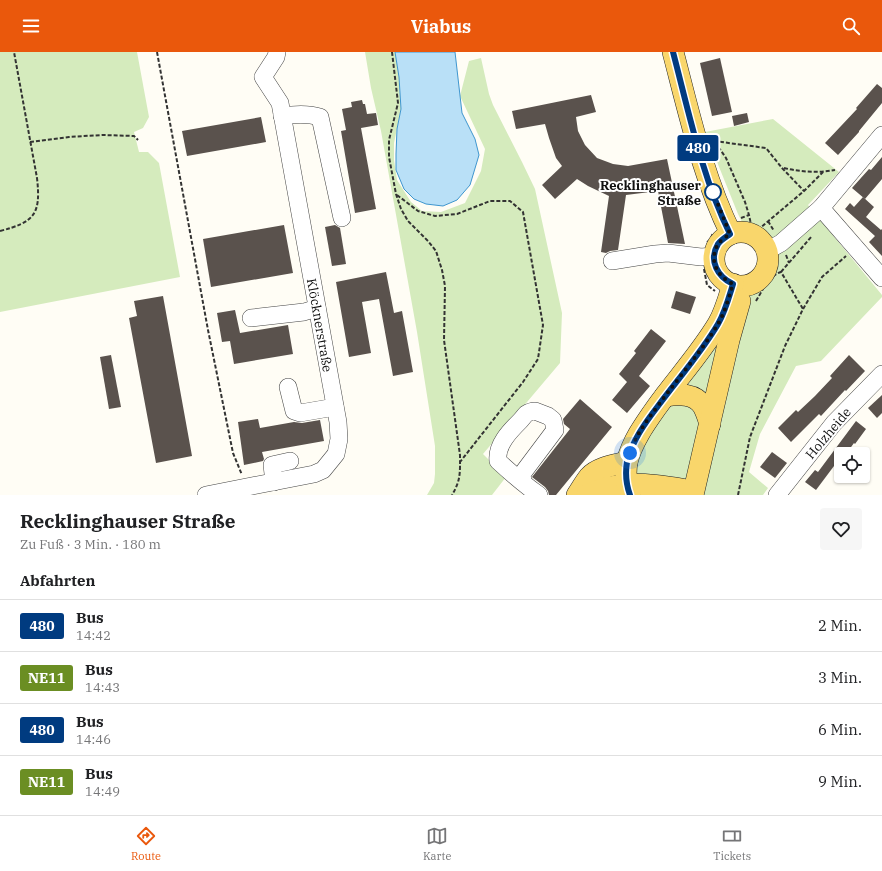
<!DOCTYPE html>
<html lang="de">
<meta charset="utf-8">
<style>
:root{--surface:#fff;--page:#f6f6f6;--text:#202124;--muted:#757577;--line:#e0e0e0;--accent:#ea580c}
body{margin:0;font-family:"IBM Plex Serif",serif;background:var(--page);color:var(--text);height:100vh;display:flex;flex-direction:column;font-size:15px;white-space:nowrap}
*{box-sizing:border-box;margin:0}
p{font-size:13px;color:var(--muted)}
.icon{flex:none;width:22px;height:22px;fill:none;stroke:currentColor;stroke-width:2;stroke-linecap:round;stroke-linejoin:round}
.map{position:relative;height:443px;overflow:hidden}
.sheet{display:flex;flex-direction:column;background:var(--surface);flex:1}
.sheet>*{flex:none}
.badge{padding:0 8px;border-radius:3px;font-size:14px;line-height:26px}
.buttons{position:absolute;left:834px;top:395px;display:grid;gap:8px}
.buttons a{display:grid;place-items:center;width:36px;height:36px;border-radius:4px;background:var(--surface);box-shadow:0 1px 3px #0004;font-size:20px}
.you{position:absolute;width:20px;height:20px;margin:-10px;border:3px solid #fff;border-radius:50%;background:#1a73e8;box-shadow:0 0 0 6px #1a73e833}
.map>.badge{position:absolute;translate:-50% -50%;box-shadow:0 0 0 2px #fff}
h2{padding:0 20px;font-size:15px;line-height:36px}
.round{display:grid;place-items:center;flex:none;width:42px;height:42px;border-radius:4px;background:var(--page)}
.headline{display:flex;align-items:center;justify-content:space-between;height:68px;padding:0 20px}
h1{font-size:19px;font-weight:700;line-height:30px}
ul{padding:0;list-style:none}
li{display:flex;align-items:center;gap:12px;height:52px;padding:0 20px;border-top:1px solid var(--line)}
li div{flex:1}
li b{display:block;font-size:15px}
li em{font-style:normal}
li .badge{min-width:44px;font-weight:700;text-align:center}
header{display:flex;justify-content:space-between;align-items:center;height:52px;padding:0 20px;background:var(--accent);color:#fff;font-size:18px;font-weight:700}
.tabs{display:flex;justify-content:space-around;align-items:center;height:56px;border-top:1px solid var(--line);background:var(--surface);font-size:11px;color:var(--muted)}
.tabs a{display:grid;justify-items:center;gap:2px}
.tabs .on{color:var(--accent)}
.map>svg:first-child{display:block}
.green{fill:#d5ebbd}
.water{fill:#b9e0f7;stroke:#3f96cf}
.building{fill:#5a524d}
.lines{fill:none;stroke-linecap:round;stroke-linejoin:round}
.minor-casing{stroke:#444;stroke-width:18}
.major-casing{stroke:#222;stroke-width:22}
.path{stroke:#333;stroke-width:2;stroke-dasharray:4 2;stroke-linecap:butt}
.minor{stroke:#fff;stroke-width:17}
.major{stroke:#f9d66b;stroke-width:21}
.line-casing{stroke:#fff;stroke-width:9}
.line{stroke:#003b80;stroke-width:6}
.walk{stroke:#111;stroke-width:4;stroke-dasharray:0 7.2}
.stop-dot{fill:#fff;stroke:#003b80;stroke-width:2}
.labels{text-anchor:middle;stroke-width:4;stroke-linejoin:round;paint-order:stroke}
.stop-label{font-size:13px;font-weight:bold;fill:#111;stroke:#fff;text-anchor:end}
.street-label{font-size:13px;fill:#111;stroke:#fff}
</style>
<header><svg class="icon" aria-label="menu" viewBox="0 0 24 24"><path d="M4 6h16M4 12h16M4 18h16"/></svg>Viabus<svg class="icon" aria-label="search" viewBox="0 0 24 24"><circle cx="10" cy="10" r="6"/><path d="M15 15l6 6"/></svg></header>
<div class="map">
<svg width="882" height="443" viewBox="0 0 882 443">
<rect width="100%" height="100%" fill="#fffdf5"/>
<g class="green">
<path d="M 0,0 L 137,0 L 149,65 L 143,76 L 134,80 L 139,100 L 148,100 L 159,111 L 180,225 L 0,260 Z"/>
<path d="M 365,0 L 395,0 L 399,25 L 401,57 L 394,91 L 394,108 L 397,128 L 411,150 L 422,159 L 441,160 L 465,151 L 481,119 L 485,97 L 460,44 L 469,9 L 481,6 L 489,42 L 493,53 L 522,110 L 535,137 L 562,261 L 560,311 L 483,402 L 506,425 L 492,443 L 427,443 L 434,431 L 435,422 L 435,394 L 417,280 L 381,79 L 371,36 Z"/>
<path d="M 773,67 L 839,120 L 808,153 L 882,243 L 882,245 L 821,309 L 796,314 L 760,382 L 749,420 L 768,436 L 763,443 L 636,443 L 637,397 L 736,240 L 749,240 L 759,234 L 775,211 L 764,182 L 744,174 L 738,162 L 705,80 Z"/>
</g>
<path class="water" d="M 395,0 L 455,0 L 462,61 L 475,87 L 479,103 L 470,133 L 457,148 L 443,154 L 426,152 L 414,147 L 404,137 L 396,118 L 396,102 L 397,77 L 401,57 L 399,25 Z"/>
<g class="building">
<path d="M 720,6 L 732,60 L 712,64 L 700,11 Z"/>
<path d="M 877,32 L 882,36 L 882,51 L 859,79 L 859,80 L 838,103 L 825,91 L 857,57 L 856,56 Z"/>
<path d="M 591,43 L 596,60 L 576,65 L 578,79 L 585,93 L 597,106 L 613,112 L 628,114 L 667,107 L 685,192 L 668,191 L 658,139 L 626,143 L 618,198 L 610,199 L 606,201 L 601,200 L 609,144 L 588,134 L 577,127 L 555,147 L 542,133 L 562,114 L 556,106 L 549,86 L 545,72 L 516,77 L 512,59 Z"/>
<path d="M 362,48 L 363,52 L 365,52 L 367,62 L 376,61 L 378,73 L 361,76 L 376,157 L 355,161 L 341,79 L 346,78 L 342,57 L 352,55 L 351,50 Z"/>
<path d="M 747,61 L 749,70 L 734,74 L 732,64 Z"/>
<path d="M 261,65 L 266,90 L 187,104 L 182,79 Z"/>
<path d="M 882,105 L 882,127 L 865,147 L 852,136 L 869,117 L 871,118 Z"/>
<path d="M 863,145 L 874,155 L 866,165 L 881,178 L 882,177 L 882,204 L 869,190 L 875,184 L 845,157 L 850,151 L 854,155 Z"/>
<path d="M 284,173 L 293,221 L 211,235 L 203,187 Z"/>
<path d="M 335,173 L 340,176 L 346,212 L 332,214 L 325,175 Z"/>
<path d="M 386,220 L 394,261 L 402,259 L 413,320 L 393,324 L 379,247 L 362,250 L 371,301 L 349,305 L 336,230 Z"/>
<path d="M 676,239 L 696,245 L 690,262 L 671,256 Z"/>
<path d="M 163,244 L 192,404 L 156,411 L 129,266 L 137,264 L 134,249 Z"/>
<path d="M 235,258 L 240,281 L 288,273 L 293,302 L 234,312 L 230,289 L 222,290 L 217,261 Z"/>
<path d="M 651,277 L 666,289 L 639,324 L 650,334 L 627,361 L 612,348 L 627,330 L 619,322 L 636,301 L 634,299 Z"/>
<path d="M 111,303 L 121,355 L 109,357 L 100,305 Z"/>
<path d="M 849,303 L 865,319 L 846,339 L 845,338 L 821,364 L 819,362 L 791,390 L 778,376 L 796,358 L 798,360 L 815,344 L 832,326 L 830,324 Z"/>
<path d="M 882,343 L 882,361 L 877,366 L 868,356 Z"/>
<path d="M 580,347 L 612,375 L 556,443 L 549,443 L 548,439 L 545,435 L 532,425 L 570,377 L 564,372 L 563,367 Z"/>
<path d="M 258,367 L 260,376 L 294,370 L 302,371 L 320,368 L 324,389 L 262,400 L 264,407 L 263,409 L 244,413 L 238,370 Z"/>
<path d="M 856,369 L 866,377 L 855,392 L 854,391 L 846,402 L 841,402 L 841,408 L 836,415 L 834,414 L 816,438 L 805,430 L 815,418 L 818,420 Z"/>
<path d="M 772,400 L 787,411 L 775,426 L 760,415 Z"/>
</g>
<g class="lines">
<g class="minor-casing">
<g id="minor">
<path d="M 282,64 C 295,62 307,61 320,65 L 342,166"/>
<path d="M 821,156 L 882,226"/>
<path d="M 767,199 L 781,191 L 821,156 L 882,83"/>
<path d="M 612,209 L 655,202 L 668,201 L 701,205 L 715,204"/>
<path d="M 251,266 L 304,260 L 317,256"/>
<path d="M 288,335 L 294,359 L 300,361 L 335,355"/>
<path d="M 274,430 L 272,413 L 290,409"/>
<path d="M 523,430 L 522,422 L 555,378 L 553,368 L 548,364 L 535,359 C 532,359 529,360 526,362 C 524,364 522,367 520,369 C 510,379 496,393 498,409 C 511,421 525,433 539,443"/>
<path d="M 206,443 L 314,422 L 323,418 L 336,402 L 339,387 L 338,370 L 280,51 L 263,25 L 276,5 L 277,0"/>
<path d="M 777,443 L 834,371 L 882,322"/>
</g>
</g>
<g class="major-casing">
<g id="major">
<path d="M 673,0 C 689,61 703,125 731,182"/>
<circle cx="741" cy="207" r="27"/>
<path d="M 665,344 C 679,342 695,341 703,354 C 706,359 708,366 710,372"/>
<path d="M 577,443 C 581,437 585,430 589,425 C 598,415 615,413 627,410"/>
<path d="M 587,443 C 624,426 655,433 693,439"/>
<path d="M 630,443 C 626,432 625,422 627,410 C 632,390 644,373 656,356 C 676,328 700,302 718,272 C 725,260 729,245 733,232"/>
<path d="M 693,443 L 729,288 L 740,249"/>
</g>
</g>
<g class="path">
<path d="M 157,0 L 208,278 L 233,401 L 242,423"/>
<path d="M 392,0 L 398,51 L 389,88 L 389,105 L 396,142 L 401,157 L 408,169 L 428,189 L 436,199 L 442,218 L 445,234 L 444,288 L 460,403 C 460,420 461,428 452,443"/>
<path d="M 714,89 L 766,96 L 782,116 L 804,139"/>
<path d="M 30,90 L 69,85 L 102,83 L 134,84 L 138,88"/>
<path d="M 715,90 L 726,106 L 745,150 L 749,163 L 753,182"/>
<path d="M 784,116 C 801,120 818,121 835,118"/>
<path d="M 397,143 L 418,159 L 435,164 L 457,162 L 490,149 L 510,149 L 523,160 L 543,273 L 538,307 L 523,330 L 460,410"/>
<path d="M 741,166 L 749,163"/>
<path d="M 768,169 L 774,179"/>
<path d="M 0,179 C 35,170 41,162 37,126 L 14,0"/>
<path d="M 753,182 L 804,139 L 823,120"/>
<path d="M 707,190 L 710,188 L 713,181"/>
<path d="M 786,203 L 789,211"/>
<path d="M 704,217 L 707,233 L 715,239"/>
<path d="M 781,220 L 812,184"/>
<path d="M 756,249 C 763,238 768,224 781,220 L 803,257"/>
<path d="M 738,443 L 750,385 L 785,294 L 803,257 L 822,225 L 846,204"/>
</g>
<use href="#minor" class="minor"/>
<use href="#major" class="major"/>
</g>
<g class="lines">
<g class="line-casing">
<path id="line" d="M 630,443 C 626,432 625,422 627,410 C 632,389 645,371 658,354 C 678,327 701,301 718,272 C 725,260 729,245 733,232 C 718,225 708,209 718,192 C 721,188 726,185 730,182 C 702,125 689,61 673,0"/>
</g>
<use href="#line" class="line"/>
<path class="walk" d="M 630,401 C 636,382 648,367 660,351 C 679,325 701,300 718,272 C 725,260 729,245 733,232 C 718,225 708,209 718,192 C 721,188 726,185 730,182 L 713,140"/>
</g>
<circle class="stop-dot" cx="713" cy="140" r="8"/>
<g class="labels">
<g class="stop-label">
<text x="701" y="138">Recklinghauser<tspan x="701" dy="15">Straße</tspan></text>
</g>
<g class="street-label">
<text transform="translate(320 273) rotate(80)" y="5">Klöcknerstraße</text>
<text transform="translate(828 381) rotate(-50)" y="5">Holzheide</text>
</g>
</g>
</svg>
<div class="buttons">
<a><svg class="icon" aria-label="locate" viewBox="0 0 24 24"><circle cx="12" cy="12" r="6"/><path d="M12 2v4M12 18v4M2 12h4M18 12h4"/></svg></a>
</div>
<div class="you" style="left:630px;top:401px"></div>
<b class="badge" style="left:698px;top:96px;background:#003b80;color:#fff">480</b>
</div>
<section class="sheet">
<div class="headline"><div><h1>Recklinghauser Straße</h1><p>Zu Fuß · 3 Min. · 180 m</p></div><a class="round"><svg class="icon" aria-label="heart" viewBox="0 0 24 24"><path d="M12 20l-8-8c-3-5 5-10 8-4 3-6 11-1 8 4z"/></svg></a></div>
<h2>Abfahrten</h2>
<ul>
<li><span class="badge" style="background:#003b80;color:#fff">480</span><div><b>Bus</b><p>14:42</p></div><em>2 Min.</em></li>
<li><span class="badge" style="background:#6b8e23;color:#fff">NE11</span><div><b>Bus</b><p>14:43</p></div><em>3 Min.</em></li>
<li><span class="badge" style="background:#003b80;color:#fff">480</span><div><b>Bus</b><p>14:46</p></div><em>6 Min.</em></li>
<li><span class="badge" style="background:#6b8e23;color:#fff">NE11</span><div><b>Bus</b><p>14:49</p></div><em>9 Min.</em></li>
</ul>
</section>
<nav class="tabs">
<a class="on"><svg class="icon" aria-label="directions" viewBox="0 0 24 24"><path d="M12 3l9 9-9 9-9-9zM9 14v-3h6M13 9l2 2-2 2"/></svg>Route</a>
<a><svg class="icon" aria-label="map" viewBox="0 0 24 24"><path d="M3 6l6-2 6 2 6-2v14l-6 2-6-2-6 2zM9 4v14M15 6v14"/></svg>Karte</a>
<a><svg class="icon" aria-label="tickets" viewBox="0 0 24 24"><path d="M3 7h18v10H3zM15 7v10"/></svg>Tickets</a>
</nav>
